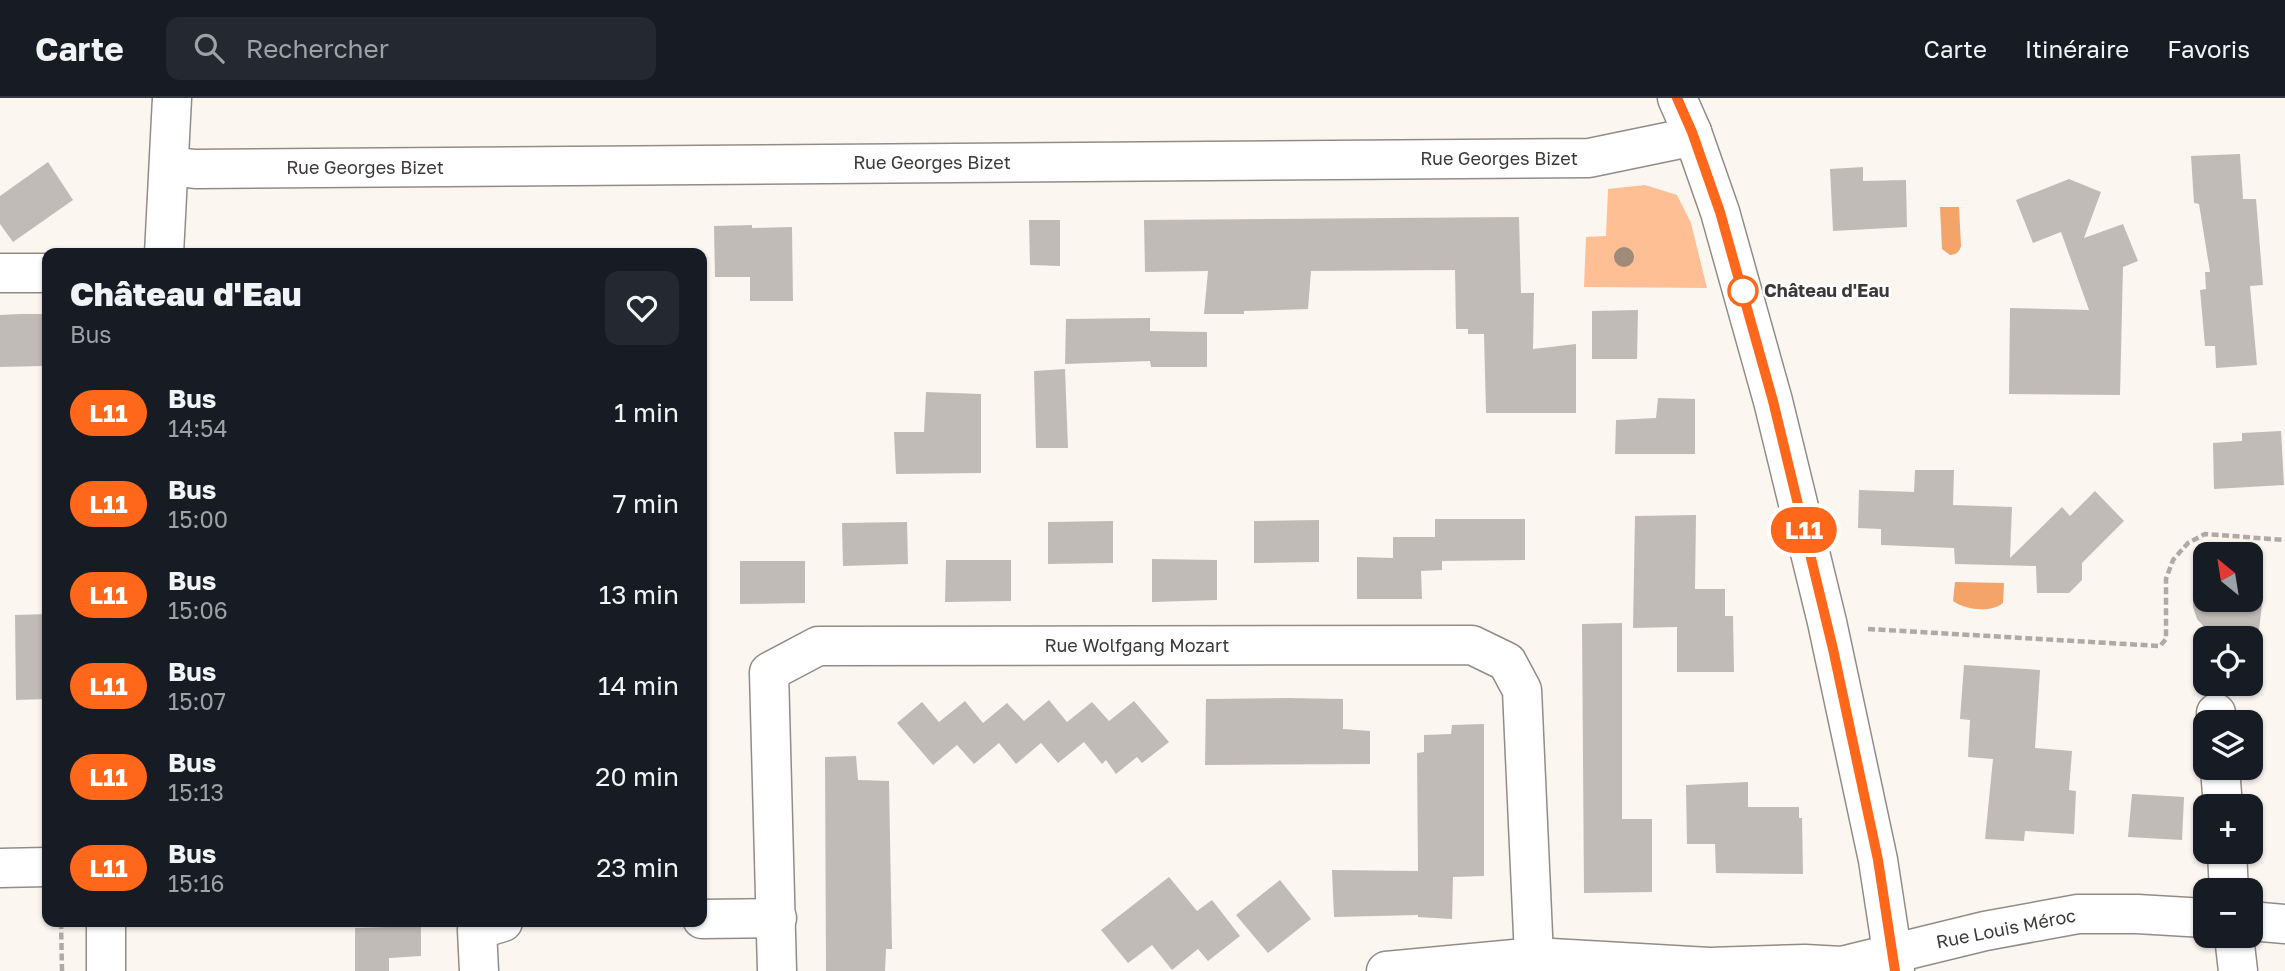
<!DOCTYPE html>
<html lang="fr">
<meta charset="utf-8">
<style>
:root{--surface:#171b24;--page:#242831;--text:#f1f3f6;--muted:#9ea1a6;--line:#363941}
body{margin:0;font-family:"Golos Text",sans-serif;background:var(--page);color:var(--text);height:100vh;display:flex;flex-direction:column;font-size:26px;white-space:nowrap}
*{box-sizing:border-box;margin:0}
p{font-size:23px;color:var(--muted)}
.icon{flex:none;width:38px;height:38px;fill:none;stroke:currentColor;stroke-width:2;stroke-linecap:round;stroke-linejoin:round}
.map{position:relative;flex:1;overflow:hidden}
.side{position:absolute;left:42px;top:150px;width:665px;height:679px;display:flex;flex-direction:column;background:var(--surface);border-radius:14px;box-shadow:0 2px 5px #0004}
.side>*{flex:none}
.badge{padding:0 14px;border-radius:23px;font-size:24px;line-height:46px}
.needle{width:46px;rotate:330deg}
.buttons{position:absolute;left:2193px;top:444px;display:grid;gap:14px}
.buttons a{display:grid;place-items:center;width:70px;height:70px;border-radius:14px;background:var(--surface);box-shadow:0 2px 5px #0004;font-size:35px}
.map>.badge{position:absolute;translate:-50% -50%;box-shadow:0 0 0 4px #fff}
.round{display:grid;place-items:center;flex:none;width:74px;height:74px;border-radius:14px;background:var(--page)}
.head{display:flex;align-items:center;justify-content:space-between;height:119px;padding:0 28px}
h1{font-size:33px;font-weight:800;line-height:52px}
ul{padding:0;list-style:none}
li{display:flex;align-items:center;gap:21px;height:91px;padding:0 28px}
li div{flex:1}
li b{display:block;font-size:26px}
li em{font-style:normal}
li .badge{min-width:77px;font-weight:700;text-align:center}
header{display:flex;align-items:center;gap:42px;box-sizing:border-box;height:98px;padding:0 35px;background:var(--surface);border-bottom:2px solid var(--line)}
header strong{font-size:33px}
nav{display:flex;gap:38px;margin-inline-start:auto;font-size:24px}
.search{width:490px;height:63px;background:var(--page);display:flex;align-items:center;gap:18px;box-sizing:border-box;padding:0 24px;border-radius:14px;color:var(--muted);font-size:26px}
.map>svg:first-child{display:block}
.green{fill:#febf94}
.water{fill:#f4a369}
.building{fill:#c1bbb7}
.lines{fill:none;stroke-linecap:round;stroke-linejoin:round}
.minor-casing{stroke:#928c88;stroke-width:41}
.path{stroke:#afaaa6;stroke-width:4.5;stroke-dasharray:7 3.5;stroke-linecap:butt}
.minor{stroke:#fff;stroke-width:38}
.tree{fill:#a08b7b}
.line-casing{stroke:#fff;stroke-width:16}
.line{stroke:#ff671b;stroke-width:10}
.stop-dot{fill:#fff;stroke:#ff671b;stroke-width:3.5}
.labels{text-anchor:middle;stroke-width:5;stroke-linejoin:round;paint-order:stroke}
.street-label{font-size:18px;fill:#3c3938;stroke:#fff}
.stop-label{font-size:18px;font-weight:bold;fill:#3c3938;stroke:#fff;text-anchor:start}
</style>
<header>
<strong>Carte</strong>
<div class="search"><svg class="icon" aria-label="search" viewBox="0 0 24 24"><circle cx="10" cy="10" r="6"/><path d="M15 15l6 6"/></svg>Rechercher</div>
<nav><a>Carte</a><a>Itinéraire</a><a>Favoris</a></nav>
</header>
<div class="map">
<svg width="2285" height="873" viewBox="0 0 2285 873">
<rect width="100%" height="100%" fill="#fcf6f1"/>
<path class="green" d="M 1645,87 L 1677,97 L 1691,125 L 1707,190 L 1584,189 L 1586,139 L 1606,138 L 1608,91 Z"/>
<g class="water">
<path d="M 1940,109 L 1959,109 L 1961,148 C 1960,153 1956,157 1950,157 L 1942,151 Z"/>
<path d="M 1955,484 L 2004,485 L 2003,505 C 1991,515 1965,512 1953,503 Z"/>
</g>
<g class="building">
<path d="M 2240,56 L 2243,101 L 2256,101 L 2263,187 L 2250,188 L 2257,267 L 2216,270 L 2215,248 L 2205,248 L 2200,192 L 2206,191 L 2205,174 L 2210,174 L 2199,106 L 2194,105 L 2191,58 Z"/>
<path d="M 48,64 L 73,102 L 13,144 L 0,126 L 0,98 Z"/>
<path d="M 1863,69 L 1863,83 L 1906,82 L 1907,129 L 1833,133 L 1830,71 Z"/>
<path d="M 2069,81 L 2101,94 L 2084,140 L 2123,126 L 2138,163 L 2123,169 L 2120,297 L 2009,296 L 2010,210 L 2089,212 L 2061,134 L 2033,145 L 2016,102 Z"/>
<path d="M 1519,119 L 1521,195 L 1534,195 L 1533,251 L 1576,246 L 1576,315 L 1486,315 L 1484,236 L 1468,236 L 1468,231 L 1456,231 L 1455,172 L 1311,173 L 1308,211 L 1244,213 L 1244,216 L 1204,216 L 1208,173 L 1145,174 L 1144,122 Z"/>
<path d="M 1029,122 L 1060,122 L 1060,168 L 1030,167 Z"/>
<path d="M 752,127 L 752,130 L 792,129 L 793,203 L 750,203 L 750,179 L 715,179 L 714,128 Z"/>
<path d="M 1638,212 L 1637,261 L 1592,261 L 1592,213 Z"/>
<path d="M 20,216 L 44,216 L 44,268 L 0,269 L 0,217 Z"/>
<path d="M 1150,220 L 1150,233 L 1207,234 L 1207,269 L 1151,269 L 1150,263 L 1065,266 L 1066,221 Z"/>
<path d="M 1065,271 L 1068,350 L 1036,350 L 1034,273 Z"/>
<path d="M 926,294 L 981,296 L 981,375 L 896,376 L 894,334 L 924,334 Z"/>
<path d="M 1658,300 L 1695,301 L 1695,356 L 1615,356 L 1616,322 L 1656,320 Z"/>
<path d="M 2281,333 L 2284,387 L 2214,391 L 2213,345 L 2242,343 L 2242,335 Z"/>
<path d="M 1915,372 L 1954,372 L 1953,407 L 2012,409 L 2010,460 L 2062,409 L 2070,418 L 2095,393 L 2124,423 L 2082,465 L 2082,482 L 2069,495 L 2037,495 L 2036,468 L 1955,466 L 1954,450 L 1881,447 L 1881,431 L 1858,430 L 1859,392 L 1914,394 Z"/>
<path d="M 1696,417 L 1695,491 L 1725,491 L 1725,518 L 1733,518 L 1734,574 L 1677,574 L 1677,529 L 1633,530 L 1635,418 Z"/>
<path d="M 1435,421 L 1525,421 L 1525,462 L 1442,463 L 1442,472 L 1421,473 L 1422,501 L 1357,501 L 1357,459 L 1393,460 L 1393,439 L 1435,439 Z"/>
<path d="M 1319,422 L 1319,464 L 1254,465 L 1254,423 Z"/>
<path d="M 1113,423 L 1113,465 L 1048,466 L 1048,424 Z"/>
<path d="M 907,424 L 908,466 L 843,468 L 842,425 Z"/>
<path d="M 1152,461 L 1217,462 L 1217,502 L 1152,504 Z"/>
<path d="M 946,462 L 1011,462 L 1011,503 L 945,504 Z"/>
<path d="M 740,463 L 805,463 L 805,505 L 740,506 Z"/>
<path d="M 2250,475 L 2259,485 L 2263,498 L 2258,540 L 2224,538 L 2206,531 L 2197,521 L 2193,509 L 2193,496 L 2202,479 L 2205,476 L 2205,502 L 2250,502 Z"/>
<path d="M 47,516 L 47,601 L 16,602 L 15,517 Z"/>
<path d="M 1622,525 L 1622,721 L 1652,721 L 1652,794 L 1584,795 L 1582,526 Z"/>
<path d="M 1964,567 L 2040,572 L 2035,650 L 2072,653 L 2069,692 L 2076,693 L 2074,736 L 2025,733 L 2024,743 L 1985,741 L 1993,661 L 1968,659 L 1970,622 L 1960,621 Z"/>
<path d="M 1287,600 L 1343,601 L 1343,631 L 1370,633 L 1370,666 L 1205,667 L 1206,601 Z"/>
<path d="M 1049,602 L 1067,624 L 1092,604 L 1109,623 L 1134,603 L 1169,644 L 1142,665 L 1137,659 L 1116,676 L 1106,662 L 1102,666 L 1084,644 L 1058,665 L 1041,645 L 1016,666 L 999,645 L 974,666 L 957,647 L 933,667 L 897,625 L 922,604 L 939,624 L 965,603 L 983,625 L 1007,605 L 1024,623 Z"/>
<path d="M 1484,626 L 1484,778 L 1453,779 L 1452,821 L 1418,819 L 1418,817 L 1334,819 L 1332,772 L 1418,773 L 1417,655 L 1424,654 L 1424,637 L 1451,636 L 1452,627 Z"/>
<path d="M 856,658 L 858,682 L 889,683 L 892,851 L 886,851 L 885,873 L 826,873 L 825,659 Z"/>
<path d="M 1748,684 L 1748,709 L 1799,709 L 1799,720 L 1802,720 L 1803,776 L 1716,775 L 1715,746 L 1687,746 L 1686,687 Z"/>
<path d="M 2132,696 L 2184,699 L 2182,742 L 2128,739 Z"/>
<path d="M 1169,779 L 1197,813 L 1212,802 L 1240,838 L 1208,863 L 1198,851 L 1172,872 L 1152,847 L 1128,865 L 1101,832 Z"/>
<path d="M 1280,782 L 1311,821 L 1268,855 L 1236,817 Z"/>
<path d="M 387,824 L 421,824 L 421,858 L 389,860 L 389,873 L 355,873 L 355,830 L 387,829 Z"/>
</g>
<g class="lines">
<g class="minor-casing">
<g id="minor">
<path d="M 1677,0 L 1692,34 L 1720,114 L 1773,303 L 1827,524 L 1878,762 L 1895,873"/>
<path d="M 169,68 L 195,71 L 1589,60 L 1676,42 L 1692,34"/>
<path d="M 164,156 L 172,0"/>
<path d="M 0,175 L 47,175"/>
<path d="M 2216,615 L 2217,625"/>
<path d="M 2220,670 L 2223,709"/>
<path d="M 2227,754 L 2229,793"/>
<path d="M 0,770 L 47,769"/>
<path d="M 702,821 L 777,820"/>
<path d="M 2250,823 L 2285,826"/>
<path d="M 106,824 L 106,873"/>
<path d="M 2234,838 L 2238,873"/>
<path d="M 479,873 L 477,832 L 503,824"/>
<path d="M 777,873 L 769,574 L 818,548 L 1472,547 L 1507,564 L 1522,592 L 1534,859"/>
<path d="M 1386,873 L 1534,859 L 1709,869 L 1805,866 L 1842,868 L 1985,833 L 2078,816 L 2137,816 L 2205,820"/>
</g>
</g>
<g class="path">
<path d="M 1868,531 L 2160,548 L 2166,541 L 2166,481 L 2173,462 L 2188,445 L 2205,436 L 2285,442"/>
<path d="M 61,824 L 62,873"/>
</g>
<use href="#minor" class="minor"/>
</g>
<circle class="tree" cx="1624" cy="159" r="10"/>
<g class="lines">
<g class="line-casing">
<path id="line" d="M 1677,0 L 1692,34 L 1720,114 L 1773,303 L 1833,551 L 1878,762 L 1895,873"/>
</g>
<use href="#line" class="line"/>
</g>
<circle class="stop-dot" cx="1743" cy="193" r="14"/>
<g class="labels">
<g class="street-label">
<text x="1499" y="67">Rue Georges Bizet</text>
<text x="932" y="71">Rue Georges Bizet</text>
<text x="365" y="76">Rue Georges Bizet</text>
<text x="1137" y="554">Rue Wolfgang Mozart</text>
<text transform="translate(2006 831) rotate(-11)" y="6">Rue Louis Méroc</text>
</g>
<g class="stop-label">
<text x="1764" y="199">Château d'Eau</text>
</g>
</g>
</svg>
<div class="buttons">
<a><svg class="needle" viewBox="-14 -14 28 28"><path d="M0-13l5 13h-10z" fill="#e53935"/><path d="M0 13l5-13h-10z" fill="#9ea1a6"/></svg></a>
<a><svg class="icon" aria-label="locate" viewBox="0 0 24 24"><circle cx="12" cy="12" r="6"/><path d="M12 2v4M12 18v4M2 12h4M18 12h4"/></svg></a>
<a><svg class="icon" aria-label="layers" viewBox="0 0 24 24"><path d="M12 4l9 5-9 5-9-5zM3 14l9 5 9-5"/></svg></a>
<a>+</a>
<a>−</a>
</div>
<b class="badge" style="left:1804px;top:432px;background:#ff671b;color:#fff">L11</b>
<section class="side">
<div class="head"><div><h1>Château d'Eau</h1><p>Bus</p></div><a class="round"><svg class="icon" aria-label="heart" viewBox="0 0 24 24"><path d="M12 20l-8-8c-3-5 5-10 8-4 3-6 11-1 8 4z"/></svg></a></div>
<ul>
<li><span class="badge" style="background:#ff671b;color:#fff">L11</span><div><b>Bus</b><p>14:54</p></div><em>1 min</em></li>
<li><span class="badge" style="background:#ff671b;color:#fff">L11</span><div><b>Bus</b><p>15:00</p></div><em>7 min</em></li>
<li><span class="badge" style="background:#ff671b;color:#fff">L11</span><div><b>Bus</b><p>15:06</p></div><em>13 min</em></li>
<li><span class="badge" style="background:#ff671b;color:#fff">L11</span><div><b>Bus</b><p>15:07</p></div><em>14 min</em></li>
<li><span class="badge" style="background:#ff671b;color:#fff">L11</span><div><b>Bus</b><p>15:13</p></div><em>20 min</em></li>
<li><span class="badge" style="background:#ff671b;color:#fff">L11</span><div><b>Bus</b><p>15:16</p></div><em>23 min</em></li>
</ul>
</section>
</div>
